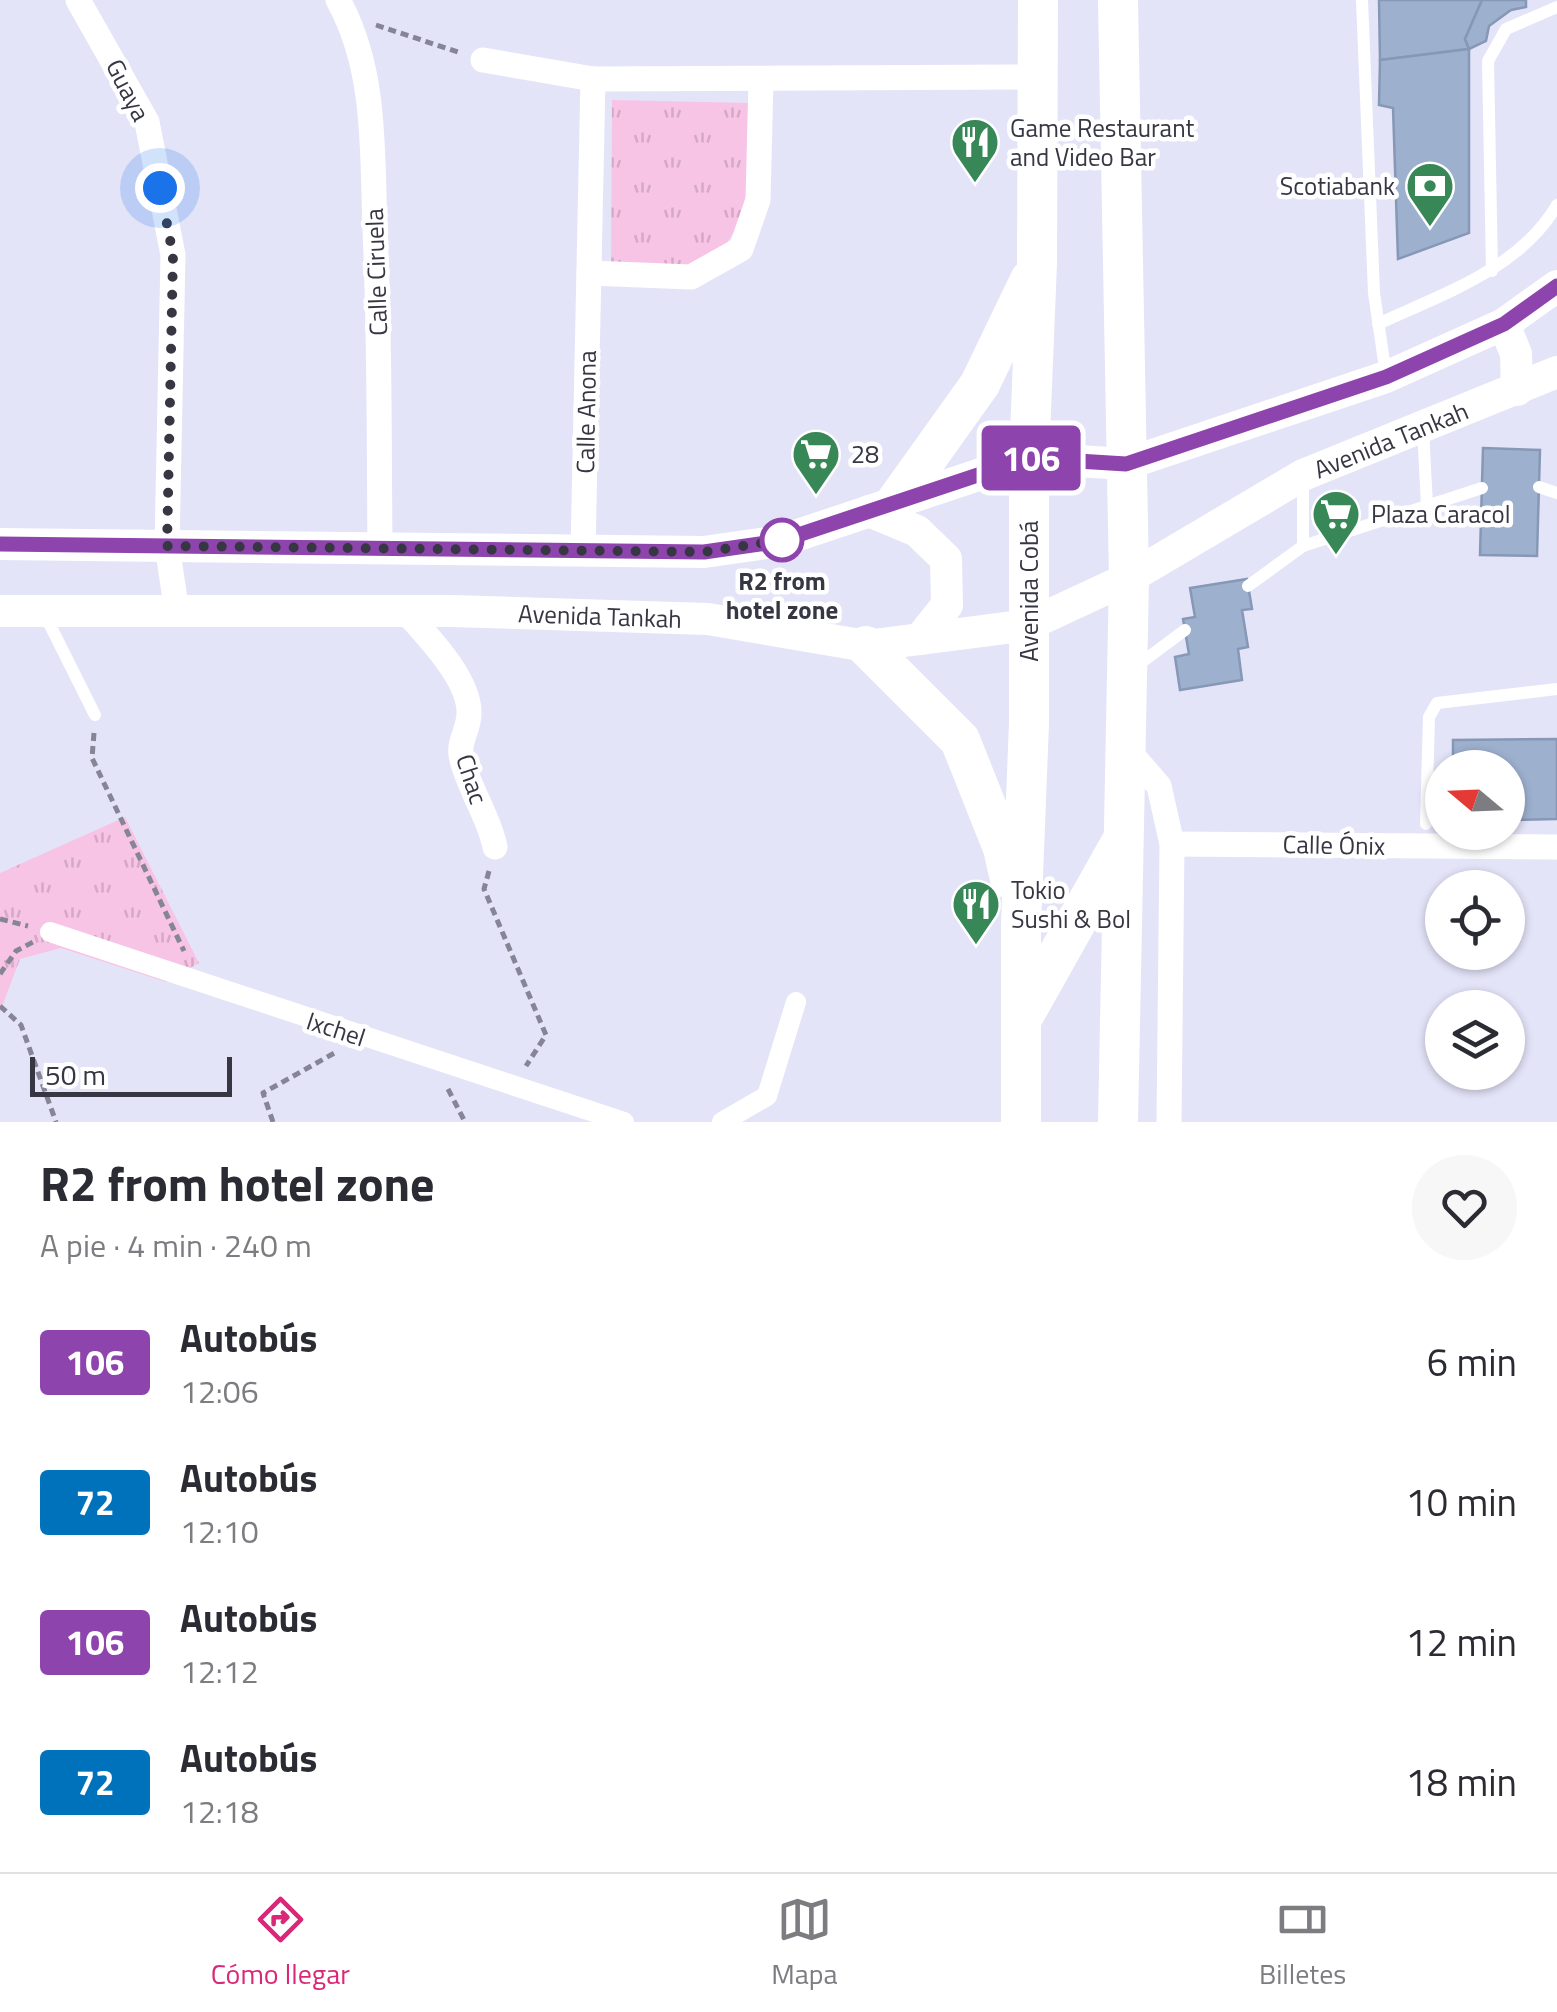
<!DOCTYPE html>
<html lang="es">
<meta charset="utf-8">
<style>
:root{--surface:#fff;--page:#f7f7f7;--text:#2b2b33;--muted:#7c7c81;--line:#e1e1e2;--accent:#db2777}
body{margin:0;font-family:"Titillium Web",sans-serif;background:var(--page);color:var(--text);height:100vh;display:flex;flex-direction:column;font-size:38px;white-space:nowrap}
*{box-sizing:border-box;margin:0}
p{font-size:32px;color:var(--muted)}
.icon{flex:none;width:55px;height:55px;fill:none;stroke:currentColor;stroke-width:2;stroke-linecap:round;stroke-linejoin:round}
.map{position:relative;height:1122px;overflow:hidden}
.sheet{display:flex;flex-direction:column;background:var(--surface);flex:1}
.sheet>*{flex:none}
.badge{padding:0 20px;border-radius:8px;font-size:35px;line-height:65px}
.needle{width:65px;rotate:289deg}
.controls{position:absolute;left:1425px;top:750px;display:grid;gap:20px}
.controls a{display:grid;place-items:center;width:100px;height:100px;border-radius:50%;background:var(--surface);box-shadow:0 2px 8px #0004;font-size:50px}
.scale{position:absolute;left:30px;bottom:25px;width:202px;box-sizing:border-box;padding-left:10px;border:5px solid #373744;border-top:0;font-size:28px;line-height:35px;white-space:nowrap;color:#373744;-webkit-text-stroke:8px #fff;paint-order:stroke}
.you{position:absolute;width:50px;height:50px;margin:-25px;border:8px solid #fff;border-radius:50%;background:#1a73e8;box-shadow:0 0 0 15px #1a73e833}
.map>.badge{position:absolute;translate:-50% -50%;box-shadow:0 0 0 5px #fff}
.round{display:grid;place-items:center;flex:none;width:105px;height:105px;border-radius:52px;background:var(--page)}
.headline{display:flex;align-items:center;justify-content:space-between;height:170px;padding:0 40px}
h1{font-size:48px;font-weight:700;line-height:75px}
ul{padding:0;list-style:none}
li{display:flex;align-items:center;gap:30px;height:140px;padding:0 40px}
li div{flex:1}
li b{display:block;font-size:38px}
li em{font-style:normal}
li .badge{min-width:110px;font-weight:700;text-align:center}
.menu{display:flex;justify-content:space-around;align-items:center;height:140px;border-top:2px solid var(--line);background:var(--surface);font-size:28px;color:var(--muted)}
.menu a{display:grid;justify-items:center;gap:5px}
.menu .selected{color:var(--accent)}
.map>svg:first-child{display:block}
.park{fill:url(#park-tufts)}
.building{fill:#9db0ce;stroke:#8698b6;stroke-width:2.5}
.lines{fill:none;stroke-linecap:round;stroke-linejoin:round}
.path{stroke:#858596;stroke-width:5;stroke-dasharray:8 5;stroke-linecap:butt}
.service{stroke:#fff;stroke-width:12}
.pedestrian{stroke:#fff;stroke-width:20}
.minor{stroke:#fff;stroke-width:25}
.tertiary{stroke:#fff;stroke-width:32}
.primary{stroke:#fff;stroke-width:40}
.line-casing{stroke:#fff;stroke-width:22}
.line{stroke:#8e44ad;stroke-width:15}
.walk{stroke:#373744;stroke-width:10;stroke-dasharray:0 18}
.stop-dot{fill:#fff;stroke:#8e44ad;stroke-width:5}
.labels{text-anchor:middle;stroke-width:9;stroke-linejoin:round;paint-order:stroke}
.street-label{font-size:25px;fill:#373744;stroke:#fff}
.poi-label{font-size:25px;fill:#373744;stroke:#fff;text-anchor:start}
.stop-label{font-size:25px;font-weight:bold;fill:#373744;stroke:#fff}
</style>
<div class="map">
<svg width="1557" height="1122" viewBox="0 0 1557 1122">
<defs>
<pattern id="park-tufts" width="24" height="20" patternUnits="userSpaceOnUse" patternTransform="scale(2.5)"><rect width="24" height="20" fill="#f8c4e6"/><path d="M3 7l-1-3M5 7V3M7 7l1-3M15 17l-1-3M17 17v-4M19 17l1-3" fill="none" stroke="#d5a9c6"/></pattern>
</defs>
<rect width="100%" height="100%" fill="#e4e4f9"/>
<g class="park">
<path d="M 612,100 L 752,103 L 747,191 L 739,224 L 719,255 L 677,274 L 611,269 Z"/>
<path d="M 125,817 L 199,963 L 166,982 L 61,948 L 20,959 L 0,1012 L 0,873 Z"/>
</g>
<g class="building">
<path d="M 1379,0 L 1482,0 L 1465,39 L 1469,49 L 1380,60 Z"/>
<path d="M 1482,0 L 1526,0 L 1526,7 L 1511,10 L 1489,26 L 1486,41 L 1469,49 L 1465,39 Z"/>
<path d="M 1469,49 L 1469,233 L 1398,259 L 1393,108 L 1379,105 L 1380,60 Z"/>
<path d="M 1483,448 L 1540,450 L 1537,556 L 1480,555 Z"/>
<path d="M 1247,579 L 1252,609 L 1242,610 L 1248,647 L 1238,649 L 1242,680 L 1180,690 L 1175,657 L 1189,654 L 1183,619 L 1195,617 L 1190,588 Z"/>
<path d="M 1557,739 L 1557,819 L 1508,820 L 1508,768 L 1453,768 L 1453,740 Z"/>
</g>
<g class="lines">
<g class="path">
<path d="M 376,25 L 461,53"/>
<path d="M 94,733 L 92,758 L 184,951"/>
<path d="M 489,871 L 484,889 L 546,1035 L 526,1066"/>
<path d="M 0,919 L 28,926"/>
<path d="M 0,974 L 16,951 L 33,942"/>
<path d="M 0,1006 L 21,1025 L 56,1122"/>
<path d="M 448,1089 L 465,1122"/>
<path d="M 273,1122 L 263,1093 L 338,1051"/>
</g>
<g class="service">
<path d="M 1362,0 L 1374,293 L 1386,375"/>
<path d="M 1492,271 L 1488,61 L 1506,29 L 1557,7"/>
<path d="M 1378,324 C 1442,294 1520,269 1557,205"/>
<path d="M 1423,429 L 1427,506"/>
<path d="M 1303,479 L 1303,546"/>
<path d="M 1539,487 L 1557,493"/>
<path d="M 1248,586 L 1303,546 L 1482,488"/>
<path d="M 44,613 L 95,715"/>
<path d="M 1134,668 L 1185,630"/>
<path d="M 1426,824 L 1429,717 L 1437,703 L 1557,689"/>
</g>
<g class="pedestrian">
<path d="M 50,932 L 624,1122"/>
<path d="M 722,1122 L 767,1096 L 796,1002"/>
</g>
<g class="minor">
<path d="M 78,0 L 147,122 L 173,255 L 167,546 L 177,612"/>
<path d="M 338,0 C 377,70 372,153 375,230 C 380,337 379,443 380,550"/>
<path d="M 483,60 L 593,79 L 1037,77"/>
<path d="M 589,273 L 691,277 L 741,249 L 758,200 L 761,80"/>
<path d="M 583,552 L 593,79"/>
<path d="M 405,611 C 427,636 471,680 469,715 C 468,732 457,743 462,760 C 470,791 489,817 495,847"/>
<path d="M 1127,749 L 1159,786 L 1172,844 L 1169,1122"/>
<path d="M 1172,844 L 1557,847"/>
</g>
<g class="tertiary">
<path d="M 1504,324 L 1516,354 L 1517,390"/>
<path d="M 869,511 L 917,531 L 946,559 L 947,605 L 920,639"/>
<path d="M 0,544 L 704,552 L 780,541 L 1029,458 L 1126,464 L 1386,377 L 1504,324 L 1557,286"/>
<path d="M 0,611 L 452,611 L 708,619 L 866,646 L 1028,625 L 1129,578 L 1303,475 L 1557,372"/>
</g>
<g class="primary">
<path d="M 1118,0 L 1129,578 L 1118,1122"/>
<path d="M 895,503 L 980,384 L 1030,280"/>
<path d="M 866,646 L 960,740 L 1003,848 L 1010,879"/>
<path d="M 1024,1015 L 1123,839"/>
<path d="M 1021,1122 L 1021,926 L 1029,723 L 1029,458 L 1037,263 L 1038,0"/>
</g>
</g>
<g class="lines">
<g class="line-casing">
<path id="line" d="M 0,544 L 704,552 L 780,541 L 1029,458 L 1126,464 L 1386,377 L 1504,324 L 1557,286"/>
</g>
<use href="#line" class="line"/>
<path class="walk" d="M 160,188 L 173,255 L 167,546 L 704,552 L 782,540"/>
</g>
<defs>
<g id="restaurant-pin" transform="scale(2.5)"><path d="M0 17L-7.5 6A9.5 9.5 0 1 1 7.5 6Z" fill="#388757" stroke="#fff"/><path d="M-5-6h1v4h1v-4h1v4h1v-4h1v5L-1.5 .5V6h-2V.5L-5-1ZM5-6V6H3V1.5H1.5Q1.5-4 5-6Z" fill="#fff"/></g>
<g id="bank-pin" transform="scale(2.5)"><path d="M0 17L-7.5 6A9.5 9.5 0 1 1 7.5 6Z" fill="#388757" stroke="#fff"/><path d="M-6-4H6V4H-6ZM0-2.3a2.3 2.3 0 1 0 0 4.6a2.3 2.3 0 1 0 0-4.6Z" fill="#fff"/></g>
<g id="supermarket-pin" transform="scale(2.5)"><path d="M0 17L-7.5 6A9.5 9.5 0 1 1 7.5 6Z" fill="#388757" stroke="#fff"/><path d="M-6-5.5h2.5l.6 2H6L4.5 2H-2.5L-4.4-4H-6ZM-1.5 3.2a1.3 1.3 0 1 0 .1 0ZM3 3.2a1.3 1.3 0 1 0 .1 0Z" fill="#fff"/></g>
</defs>
<g fill-rule="evenodd">
<use href="#restaurant-pin" x="975" y="142"/>
<use href="#bank-pin" x="1430" y="186"/>
<use href="#supermarket-pin" x="816" y="454"/>
<use href="#supermarket-pin" x="1336" y="514"/>
<use href="#restaurant-pin" x="976" y="904"/>
</g>
<circle class="stop-dot" cx="782" cy="540" r="20"/>
<g class="labels">
<g class="street-label">
<text transform="translate(128 90) rotate(63)" y="9">Guaya</text>
<text transform="translate(376 272) rotate(-92)" y="9">Calle Ciruela</text>
<text transform="translate(586 412) rotate(-89)" y="9">Calle Anona</text>
<text transform="translate(1391 440) rotate(-22)" y="9">Avenida Tankah</text>
<text transform="translate(1029 591) rotate(-90)" y="9">Avenida Cobá</text>
<text transform="translate(600 616) rotate(2)" y="9">Avenida Tankah</text>
<text transform="translate(472 779) rotate(72)" y="9">Chac</text>
<text transform="translate(1334 845) rotate(1)" y="9">Calle Ónix</text>
<text transform="translate(336 1029) rotate(18)" y="9">Ixchel</text>
</g>
<g class="poi-label">
<text x="1010" y="137">Game Restaurant<tspan x="1010" dy="29">and Video Bar</tspan></text>
<text x="1395" y="195" text-anchor="end">Scotiabank</text>
<text x="851" y="463">28</text>
<text x="1371" y="523">Plaza Caracol</text>
<text x="1011" y="899">Tokio<tspan x="1011" dy="29">Sushi &amp; Bol</tspan></text>
</g>
<g class="stop-label">
<text x="782" y="590">R2 from<tspan x="782" dy="29">hotel zone</tspan></text>
</g>
</g>
</svg>
<div class="controls">
<a><svg class="needle" viewBox="-14 -14 28 28"><path d="M0-13l5 13h-10z" fill="#e53935"/><path d="M0 13l5-13h-10z" fill="#7c7c81"/></svg></a>
<a><svg class="icon" aria-label="locate" viewBox="0 0 24 24"><circle cx="12" cy="12" r="6"/><path d="M12 2v4M12 18v4M2 12h4M18 12h4"/></svg></a>
<a><svg class="icon" aria-label="layers" viewBox="0 0 24 24"><path d="M12 4l9 5-9 5-9-5zM3 14l9 5 9-5"/></svg></a>
</div>
<div class="scale">50 m</div>
<div class="you" style="left:160px;top:188px"></div>
<b class="badge" style="left:1031px;top:458px;background:#8e44ad;color:#fff">106</b>
</div>
<section class="sheet">
<div class="headline"><div><h1>R2 from hotel zone</h1><p>A pie · 4 min · 240 m</p></div><a class="round"><svg class="icon" aria-label="heart" viewBox="0 0 24 24"><path d="M12 20l-8-8c-3-5 5-10 8-4 3-6 11-1 8 4z"/></svg></a></div>
<ul>
<li><span class="badge" style="background:#8e44ad;color:#fff">106</span><div><b>Autobús</b><p>12:06</p></div><em>6 min</em></li>
<li><span class="badge" style="background:#0072bc;color:#fff">72</span><div><b>Autobús</b><p>12:10</p></div><em>10 min</em></li>
<li><span class="badge" style="background:#8e44ad;color:#fff">106</span><div><b>Autobús</b><p>12:12</p></div><em>12 min</em></li>
<li><span class="badge" style="background:#0072bc;color:#fff">72</span><div><b>Autobús</b><p>12:18</p></div><em>18 min</em></li>
</ul>
</section>
<nav class="menu">
<a class="selected"><svg class="icon" aria-label="directions" viewBox="0 0 24 24"><path d="M12 3l9 9-9 9-9-9zM9 14v-3h6M13 9l2 2-2 2"/></svg>Cómo llegar</a>
<a><svg class="icon" aria-label="map" viewBox="0 0 24 24"><path d="M3 6l6-2 6 2 6-2v14l-6 2-6-2-6 2zM9 4v14M15 6v14"/></svg>Mapa</a>
<a><svg class="icon" aria-label="tickets" viewBox="0 0 24 24"><path d="M3 7h18v10H3zM15 7v10"/></svg>Billetes</a>
</nav>
